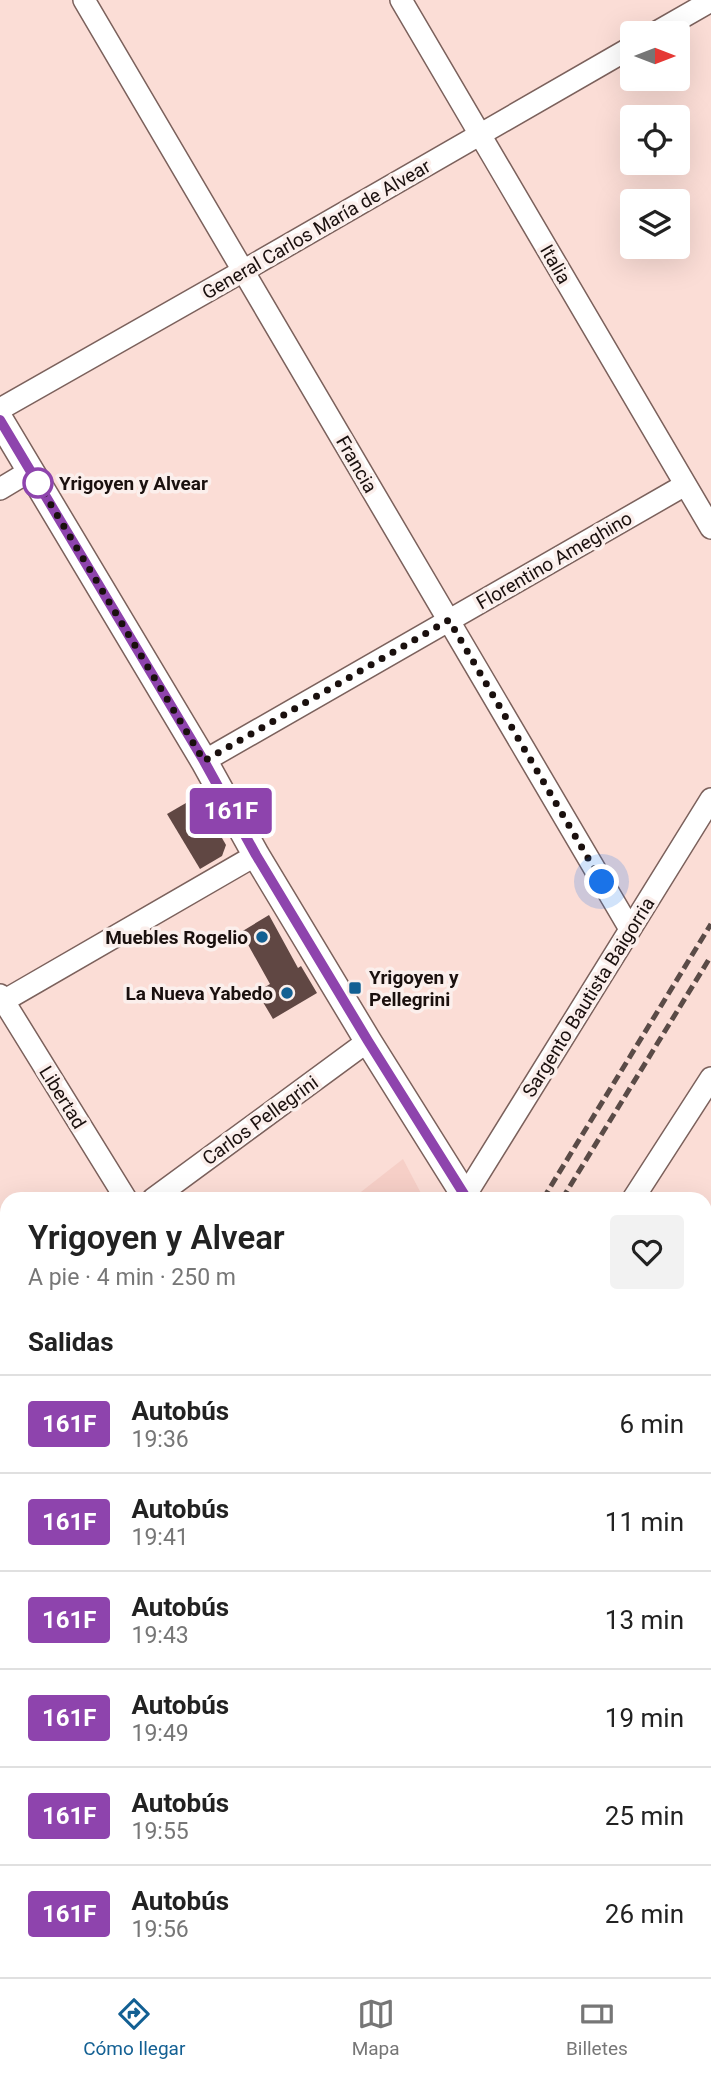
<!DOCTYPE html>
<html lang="es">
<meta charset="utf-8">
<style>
:root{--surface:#fff;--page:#f2f2f2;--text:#222;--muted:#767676;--line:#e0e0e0;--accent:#136093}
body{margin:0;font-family:Roboto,sans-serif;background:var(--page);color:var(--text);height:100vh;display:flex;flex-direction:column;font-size:26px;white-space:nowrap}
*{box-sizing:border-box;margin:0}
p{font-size:23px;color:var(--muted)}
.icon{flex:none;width:38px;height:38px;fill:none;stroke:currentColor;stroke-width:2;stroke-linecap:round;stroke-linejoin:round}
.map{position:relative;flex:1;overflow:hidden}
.sheet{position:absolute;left:0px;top:1192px;width:712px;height:786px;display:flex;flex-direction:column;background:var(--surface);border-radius:21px 21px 0 0;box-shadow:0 7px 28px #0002}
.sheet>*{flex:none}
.badge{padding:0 14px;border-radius:5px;font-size:24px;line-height:46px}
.needle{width:46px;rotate:90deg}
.fabs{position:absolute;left:620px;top:21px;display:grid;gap:14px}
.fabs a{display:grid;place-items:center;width:70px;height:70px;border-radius:7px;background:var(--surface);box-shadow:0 7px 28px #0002;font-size:35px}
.you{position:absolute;width:35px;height:35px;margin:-18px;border:5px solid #fff;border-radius:50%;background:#1a73e8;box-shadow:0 0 0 10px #1a73e833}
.map>.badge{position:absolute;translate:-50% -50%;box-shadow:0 0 0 4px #fff}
h2{padding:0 28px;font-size:26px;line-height:63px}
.round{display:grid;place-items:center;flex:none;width:74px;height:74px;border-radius:7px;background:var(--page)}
.summary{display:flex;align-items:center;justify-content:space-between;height:119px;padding:0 28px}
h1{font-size:33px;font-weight:600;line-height:52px}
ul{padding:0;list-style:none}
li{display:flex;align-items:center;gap:21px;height:98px;padding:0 28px;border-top:2px solid var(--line)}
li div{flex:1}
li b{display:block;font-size:26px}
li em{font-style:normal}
li .badge{min-width:77px;font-weight:700;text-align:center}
.tabs{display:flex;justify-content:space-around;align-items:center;height:98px;border-top:2px solid var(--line);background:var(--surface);font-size:19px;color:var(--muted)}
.tabs a{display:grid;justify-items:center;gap:4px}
.tabs .current{color:var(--accent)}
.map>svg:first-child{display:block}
.built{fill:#f6cfc7}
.green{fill:#f5ac9e}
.building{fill:#604743}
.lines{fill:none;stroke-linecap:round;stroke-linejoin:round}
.service-casing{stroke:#7b615c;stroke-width:13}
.minor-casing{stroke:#7b615c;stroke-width:24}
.tertiary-casing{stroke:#7b615c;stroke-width:29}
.path{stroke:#8c7874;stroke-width:4.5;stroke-dasharray:7 3.5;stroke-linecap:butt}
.service{stroke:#fff;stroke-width:10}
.minor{stroke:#fff;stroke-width:21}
.tertiary{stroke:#fff;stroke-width:26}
.rail{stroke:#5a4b47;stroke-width:5;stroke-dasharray:10 5;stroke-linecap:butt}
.line-casing{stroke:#fff;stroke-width:16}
.line{stroke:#8e44ad;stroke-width:10}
.walk{stroke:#1a100e;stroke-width:7;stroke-dasharray:0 12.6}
.stop-dot{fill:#fff;stroke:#8e44ad;stroke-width:3.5}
.poi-dot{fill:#136093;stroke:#fbefec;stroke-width:2.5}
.labels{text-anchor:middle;stroke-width:7;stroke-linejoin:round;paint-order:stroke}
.street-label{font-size:19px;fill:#1a100e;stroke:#fbefec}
.stop-label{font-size:19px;font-weight:bold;fill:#1a100e;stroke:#fbefec;text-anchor:start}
.poi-label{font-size:19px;font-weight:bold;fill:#1a100e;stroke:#fbefec;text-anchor:end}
</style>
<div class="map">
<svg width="711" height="1977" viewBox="0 0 711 1977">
<rect width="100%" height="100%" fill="#fbddd6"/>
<g class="built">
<path d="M 403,1159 L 424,1199 L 352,1199 Z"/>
<path d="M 7,1467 L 7,1970 L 137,1971 L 133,1977 L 0,1977 L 0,1472 Z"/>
</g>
<path class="green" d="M 7,1923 L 7,1970 L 33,1971 L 29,1977 L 0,1977 L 0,1928 Z"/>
<g class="building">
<path d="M 198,796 L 226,845 L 222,856 L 200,869 L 167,814 Z"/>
<path d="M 269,915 L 298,968 L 301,966 L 317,993 L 273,1019 L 257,992 L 270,984 L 241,932 Z"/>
</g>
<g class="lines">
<g class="service-casing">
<path id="service" d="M 0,1886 L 7,1880"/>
</g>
<g class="minor-casing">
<g id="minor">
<path d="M 84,0 L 630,929"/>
<path d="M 401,0 L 711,528"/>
<path d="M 655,33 L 711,1"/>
<path d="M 0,409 L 243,271 L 632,47"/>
<path d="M 0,489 L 30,471"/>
<path d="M 204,761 L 685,485"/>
<path d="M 0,995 L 126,1199"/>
<path d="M 0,1003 L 256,855"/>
<path d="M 465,1196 L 711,799"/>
<path d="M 153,1199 L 368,1041"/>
<path d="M 633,1199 L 711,1078"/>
<path d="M 0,1320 L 7,1314"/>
<path d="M 705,1406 L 711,1402"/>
<path d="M 705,1647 L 711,1644"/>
<path d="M 204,1970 L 208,1977"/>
<path d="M 568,1970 L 572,1977"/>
<path d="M 155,1977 L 159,1970"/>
</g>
</g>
<g class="tertiary-casing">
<g id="tertiary">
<path d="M 0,420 L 204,761 L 256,855 L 368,1041 L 467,1199"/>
<path d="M 705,1582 L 711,1591"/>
</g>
</g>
<path class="path" d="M 23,1977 L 27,1970"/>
<use href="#service" class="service"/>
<use href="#minor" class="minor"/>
<use href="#tertiary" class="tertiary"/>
<g class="rail">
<path d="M 543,1199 L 711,924"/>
<path d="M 562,1199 L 711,956"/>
<path d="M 63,1977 L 67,1970"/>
<path d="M 82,1977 L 86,1970"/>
</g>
</g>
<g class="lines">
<g class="line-casing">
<path id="line" d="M 0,420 L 204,761 L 256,855 L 368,1041 L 467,1199"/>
</g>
<use href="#line" class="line"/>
<path class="walk" d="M 38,483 L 204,761 L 449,620 L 602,882"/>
</g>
<circle class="stop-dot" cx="38" cy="483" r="14"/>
<g class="poi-dot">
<circle cx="262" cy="937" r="7"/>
<rect x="348" y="981" width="14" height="14" rx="3.5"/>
<circle cx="287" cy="993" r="7"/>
</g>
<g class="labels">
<g class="street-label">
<text transform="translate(316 229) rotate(-30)" y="7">General Carlos María de Alvear</text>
<text transform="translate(556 264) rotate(60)" y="7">Italia</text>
<text transform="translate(357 464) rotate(60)" y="7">Francia</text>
<text transform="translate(554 560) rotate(-30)" y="7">Florentino Ameghino</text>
<text transform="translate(588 997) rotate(-58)" y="7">Sargento Bautista Baigorria</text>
<text transform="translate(63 1097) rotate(58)" y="7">Libertad</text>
<text transform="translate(260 1120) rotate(-36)" y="7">Carlos Pellegrini</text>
</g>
<g class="stop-label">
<text x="59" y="490">Yrigoyen y Alvear</text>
</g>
<g class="poi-label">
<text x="248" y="944">Muebles Rogelio</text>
<text x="369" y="984" text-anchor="start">Yrigoyen y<tspan x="369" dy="22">Pellegrini</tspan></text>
<text x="273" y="1000">La Nueva Yabedo</text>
</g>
</g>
</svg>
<div class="fabs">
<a><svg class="needle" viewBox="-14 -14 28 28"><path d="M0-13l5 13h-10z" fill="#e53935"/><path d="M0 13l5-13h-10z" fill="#767676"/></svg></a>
<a><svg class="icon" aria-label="locate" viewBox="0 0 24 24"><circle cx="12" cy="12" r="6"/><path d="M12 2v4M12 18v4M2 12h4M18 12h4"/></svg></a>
<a><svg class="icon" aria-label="layers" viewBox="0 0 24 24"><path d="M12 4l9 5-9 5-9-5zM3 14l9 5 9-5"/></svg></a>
</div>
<div class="you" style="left:602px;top:882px"></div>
<b class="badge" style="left:231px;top:811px;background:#8e44ad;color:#fff">161F</b>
<section class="sheet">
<div class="summary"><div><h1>Yrigoyen y Alvear</h1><p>A pie · 4 min · 250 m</p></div><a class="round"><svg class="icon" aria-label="heart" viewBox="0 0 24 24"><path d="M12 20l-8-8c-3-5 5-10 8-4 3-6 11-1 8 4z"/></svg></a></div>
<h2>Salidas</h2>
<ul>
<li><span class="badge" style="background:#8e44ad;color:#fff">161F</span><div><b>Autobús</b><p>19:36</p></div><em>6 min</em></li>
<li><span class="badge" style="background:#8e44ad;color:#fff">161F</span><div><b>Autobús</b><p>19:41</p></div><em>11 min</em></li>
<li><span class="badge" style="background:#8e44ad;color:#fff">161F</span><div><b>Autobús</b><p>19:43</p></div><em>13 min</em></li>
<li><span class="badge" style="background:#8e44ad;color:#fff">161F</span><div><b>Autobús</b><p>19:49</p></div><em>19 min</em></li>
<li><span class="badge" style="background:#8e44ad;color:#fff">161F</span><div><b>Autobús</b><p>19:55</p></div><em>25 min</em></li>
<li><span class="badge" style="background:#8e44ad;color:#fff">161F</span><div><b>Autobús</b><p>19:56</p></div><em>26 min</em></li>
</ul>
</section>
</div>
<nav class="tabs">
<a class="current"><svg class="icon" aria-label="directions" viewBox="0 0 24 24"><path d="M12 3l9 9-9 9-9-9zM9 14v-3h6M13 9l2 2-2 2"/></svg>Cómo llegar</a>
<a><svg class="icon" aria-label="map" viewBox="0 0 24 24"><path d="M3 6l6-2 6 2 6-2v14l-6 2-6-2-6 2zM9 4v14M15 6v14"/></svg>Mapa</a>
<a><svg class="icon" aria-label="tickets" viewBox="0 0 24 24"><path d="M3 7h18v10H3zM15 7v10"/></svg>Billetes</a>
</nav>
